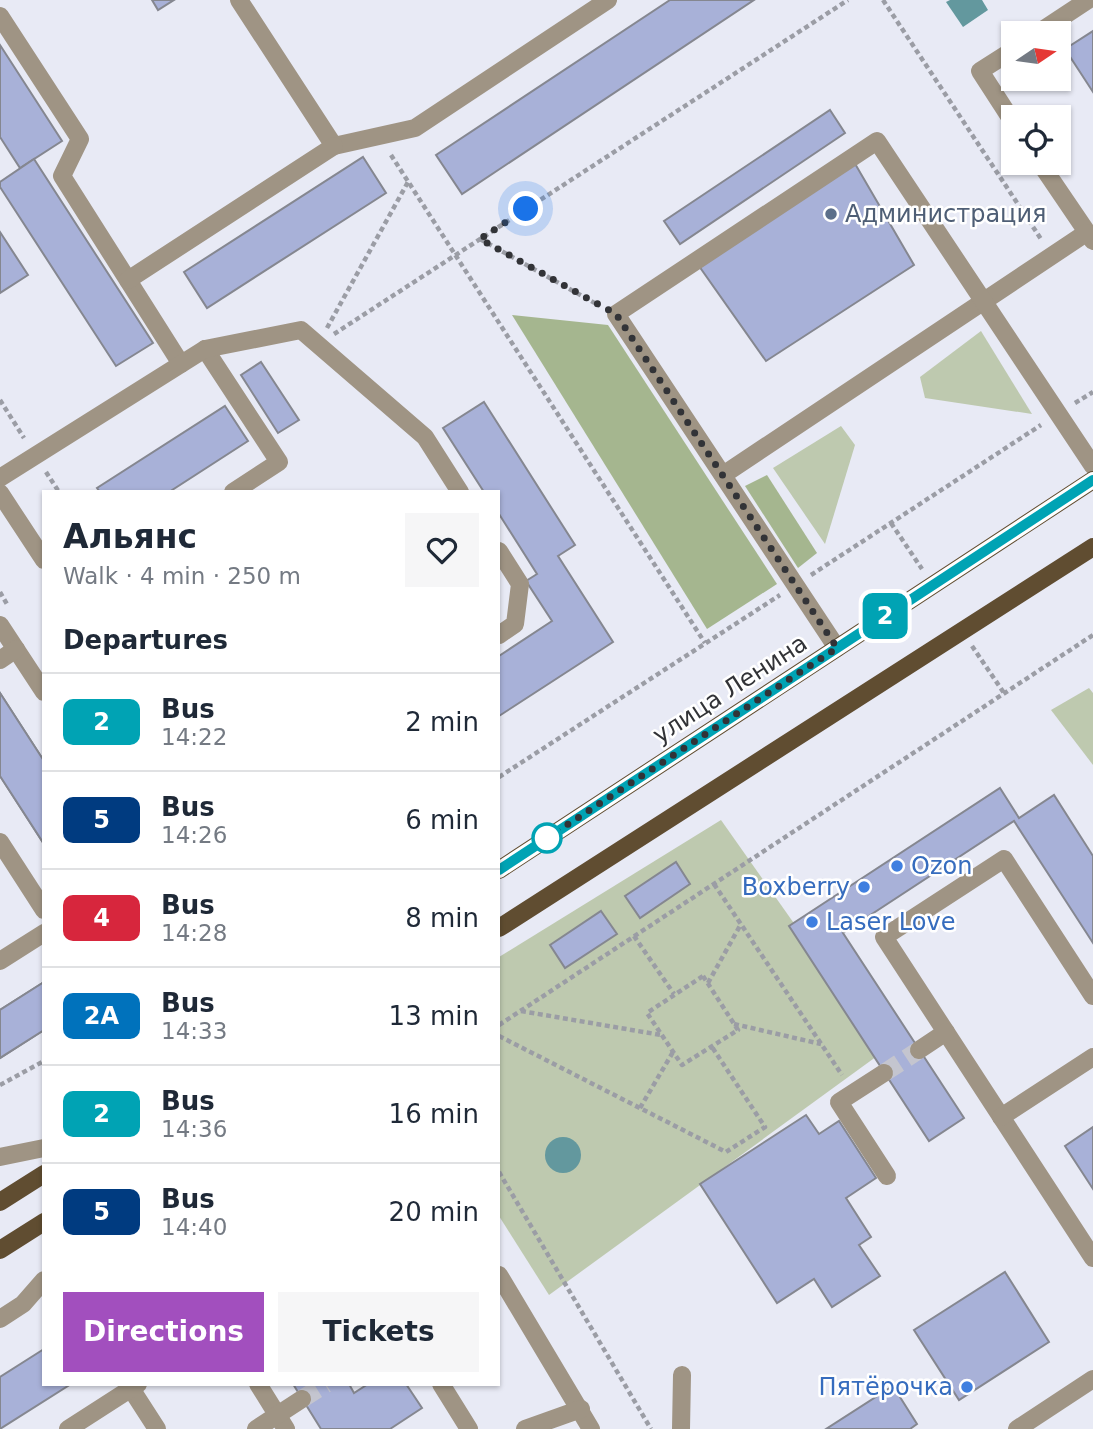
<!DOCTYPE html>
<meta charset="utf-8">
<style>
:root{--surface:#fff;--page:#f6f6f7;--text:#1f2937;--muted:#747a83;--line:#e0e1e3;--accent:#a24fbe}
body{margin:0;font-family:"DejaVu Sans",sans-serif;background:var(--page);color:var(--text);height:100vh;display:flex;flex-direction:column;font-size:26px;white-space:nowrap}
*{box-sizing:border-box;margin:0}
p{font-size:23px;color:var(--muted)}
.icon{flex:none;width:38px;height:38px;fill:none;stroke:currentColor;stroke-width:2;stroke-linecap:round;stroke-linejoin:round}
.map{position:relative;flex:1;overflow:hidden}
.side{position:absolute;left:42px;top:490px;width:458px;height:896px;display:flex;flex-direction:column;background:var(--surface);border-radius:0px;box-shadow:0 2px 5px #0004}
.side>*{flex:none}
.badge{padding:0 14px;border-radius:10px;font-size:24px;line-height:46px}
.needle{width:46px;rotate:77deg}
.fabs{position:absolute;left:1001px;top:21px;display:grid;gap:14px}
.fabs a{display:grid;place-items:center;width:70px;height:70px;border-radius:0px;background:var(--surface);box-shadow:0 2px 5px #0004;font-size:35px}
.you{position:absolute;width:35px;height:35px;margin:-18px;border:5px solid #fff;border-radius:50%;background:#1a73e8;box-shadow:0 0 0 10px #1a73e833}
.map>.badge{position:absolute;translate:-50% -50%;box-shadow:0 0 0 4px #fff}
h2{padding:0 21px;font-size:26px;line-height:63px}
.round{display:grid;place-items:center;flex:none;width:74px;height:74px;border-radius:0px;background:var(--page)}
.head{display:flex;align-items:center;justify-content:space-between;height:119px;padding:0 21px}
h1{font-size:33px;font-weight:700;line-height:52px}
.primary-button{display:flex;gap:14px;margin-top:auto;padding:14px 21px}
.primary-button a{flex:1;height:80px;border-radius:0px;background:var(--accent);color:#fff;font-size:28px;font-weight:700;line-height:80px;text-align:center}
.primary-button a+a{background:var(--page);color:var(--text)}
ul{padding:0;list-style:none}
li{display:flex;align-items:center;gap:21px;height:98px;padding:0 21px;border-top:2px solid var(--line)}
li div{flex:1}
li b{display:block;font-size:26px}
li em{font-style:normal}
li .badge{min-width:77px;font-weight:700;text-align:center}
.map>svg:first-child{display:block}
.green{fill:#bec9af}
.forest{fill:#a5b68f}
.water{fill:#63989e}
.building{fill:#a8b1d8;stroke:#858790;stroke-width:2}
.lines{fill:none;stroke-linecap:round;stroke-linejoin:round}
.minor-tunnel{stroke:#c4c5cf;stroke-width:18;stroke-dasharray:18 9;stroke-linecap:butt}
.path{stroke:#9b9da5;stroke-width:4.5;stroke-dasharray:5 3.5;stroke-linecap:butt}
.minor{stroke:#9f9484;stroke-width:18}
.major{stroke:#604d31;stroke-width:18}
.line-casing{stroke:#fff;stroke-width:16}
.line{stroke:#00a3b4;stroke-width:10}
.walk{stroke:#323337;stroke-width:7;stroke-dasharray:0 12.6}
.service-dot{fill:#5c6f8a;stroke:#fff;stroke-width:2.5}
.stop-dot{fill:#fff;stroke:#00a3b4;stroke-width:3.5}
.shop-dot{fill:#3f7fe0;stroke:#fff;stroke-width:2.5}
.labels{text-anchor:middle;stroke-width:5;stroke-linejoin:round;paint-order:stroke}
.service-label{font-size:24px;fill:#4e5e75;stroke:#fff;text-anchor:start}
.street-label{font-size:24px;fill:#323337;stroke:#fff}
.shop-label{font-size:24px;fill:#366cbe;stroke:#fff;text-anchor:start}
</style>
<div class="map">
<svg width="1093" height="1429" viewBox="0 0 1093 1429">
<rect width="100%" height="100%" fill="#e8eaf5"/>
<g class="green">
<path d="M 981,331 L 1032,414 L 925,398 L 920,377 Z"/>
<path d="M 841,426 L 855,445 L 825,544 L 773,468 Z"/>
<path d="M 1089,688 L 1093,693 L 1093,765 L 1051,710 Z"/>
<path d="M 721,820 L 884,1051 L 549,1295 L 499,1216 L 499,957 Z"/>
</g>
<g class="forest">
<path d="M 512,315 L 608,325 L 777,584 L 707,629 Z"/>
<path d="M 767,475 L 817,553 L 798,568 L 745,486 Z"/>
</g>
<g class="water">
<path d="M 950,0 L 982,0 L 988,10 L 963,27 L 946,2 Z"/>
<circle cx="563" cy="1155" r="18"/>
</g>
<g class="building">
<path d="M 152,0 L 174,0 L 158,10 Z"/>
<path d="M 670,0 L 754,0 L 462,194 L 436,155 Z"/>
<path d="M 1093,31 L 1093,92 L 1065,49 Z"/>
<path d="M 0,45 L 62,141 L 20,168 L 0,137 Z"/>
<path d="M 830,110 L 845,133 L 680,244 L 664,221 Z"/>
<path d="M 363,157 L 386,193 L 207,308 L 184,272 Z"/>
<path d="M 34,159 L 153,343 L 116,366 L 0,187 L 0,182 Z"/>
<path d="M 854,162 L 914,265 L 766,361 L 699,266 Z"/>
<path d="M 0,232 L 28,275 L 0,293 Z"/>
<path d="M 261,362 L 299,420 L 278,433 L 241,375 Z"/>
<path d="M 484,402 L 575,545 L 558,556 L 613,642 L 499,716 L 499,656 L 552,621 L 526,581 L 537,574 L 499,514 L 499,492 L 484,492 L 443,428 Z"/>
<path d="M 225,406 L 248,441 L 169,492 L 100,492 L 97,488 Z"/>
<path d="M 0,693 L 44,761 L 44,844 L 0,776 Z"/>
<path d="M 0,693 L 44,761 L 44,844 L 0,776 Z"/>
<path d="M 1000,788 L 1019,818 L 1054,795 L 1093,856 L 1093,943 L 1014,821 L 843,933 L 964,1118 L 929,1141 L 789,926 Z"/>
<path d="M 676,862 L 690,884 L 640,918 L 625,896 Z"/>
<path d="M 601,911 L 617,934 L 565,968 L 550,945 Z"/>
<path d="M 44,982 L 44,1030 L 0,1058 L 0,1010 Z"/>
<path d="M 44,982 L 44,1030 L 0,1058 L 0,1010 Z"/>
<path d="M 806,1115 L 819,1134 L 839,1121 L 876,1178 L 846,1198 L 871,1237 L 859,1245 L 880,1276 L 832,1307 L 814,1279 L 777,1303 L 700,1184 Z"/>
<path d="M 1093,1127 L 1093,1189 L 1065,1146 Z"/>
<path d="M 1005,1272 L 1049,1342 L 959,1400 L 914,1330 Z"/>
<path d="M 44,1349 L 44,1384 L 71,1384 L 0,1429 L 0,1377 Z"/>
<path d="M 293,1384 L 349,1384 L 354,1393 L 368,1384 L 406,1384 L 422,1408 L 390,1429 L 321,1429 Z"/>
<path d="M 893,1386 L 917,1424 L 910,1429 L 826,1429 Z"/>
</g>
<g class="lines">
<g class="minor-tunnel">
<path d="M 884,1073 L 919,1050"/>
<path d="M 302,1399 L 326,1384"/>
</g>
<g class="path">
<path d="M 883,0 L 1041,239"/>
<path d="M 391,155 L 705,643"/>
<path d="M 480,239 L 600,306"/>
<path d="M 327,328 L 408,182"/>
<path d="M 334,334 L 848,0"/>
<path d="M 0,400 L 24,438"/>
<path d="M 1075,403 L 1093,392"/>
<path d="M 46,472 L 59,492"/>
<path d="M 891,523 L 922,569"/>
<path d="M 811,575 L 1041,425"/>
<path d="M 0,592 L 8,606"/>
<path d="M 972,646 L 1004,693"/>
<path d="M 499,777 L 780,595"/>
<path d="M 714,884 L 842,1075"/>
<path d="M 634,936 L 674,994"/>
<path d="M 703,976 L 738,1030 L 682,1065 L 647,1013 Z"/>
<path d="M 708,983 L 741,924"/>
<path d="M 521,1011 L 661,1035"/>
<path d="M 734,1024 L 821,1044"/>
<path d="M 499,1025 L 1093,635"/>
<path d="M 499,1036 L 726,1152 L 765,1127 L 712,1047"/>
<path d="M 0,1085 L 44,1061"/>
<path d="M 640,1108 L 673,1052"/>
<path d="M 499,1172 L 651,1429"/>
</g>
<g class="minor">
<path d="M 239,0 L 334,146 L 415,128 L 608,0"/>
<path d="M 0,16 L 80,139 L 62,176 L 181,364"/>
<path d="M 1038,33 L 1088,0"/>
<path d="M 1013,50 L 980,71 L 1013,122"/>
<path d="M 1040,163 L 1093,241"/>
<path d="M 128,280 L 334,146"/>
<path d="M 205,349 L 279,462 L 233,492"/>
<path d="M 723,475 L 1086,233"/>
<path d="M 0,478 L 205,349 L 301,330 L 425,437 L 460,492"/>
<path d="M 0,493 L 44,560"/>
<path d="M 499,551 L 520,584 L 515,624 L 499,635"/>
<path d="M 0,625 L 44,692"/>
<path d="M 837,648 L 616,314 L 877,141 L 1093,466"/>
<path d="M 0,660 L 16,649"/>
<path d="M 0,842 L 44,910"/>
<path d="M 0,961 L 44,933"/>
<path d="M 1093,996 L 1004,859 L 884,937 L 1093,1258"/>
<path d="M 919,1050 L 946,1032"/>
<path d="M 884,1073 L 839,1102 L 887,1176"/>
<path d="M 1001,1117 L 1093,1057"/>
<path d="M 0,1157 L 44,1148"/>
<path d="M 499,1275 L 591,1429"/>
<path d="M 0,1319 L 23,1304 L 44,1280"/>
<path d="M 128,1384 L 157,1429"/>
<path d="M 258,1384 L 286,1429"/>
<path d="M 441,1384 L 469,1429"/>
<path d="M 68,1429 L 138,1384"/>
<path d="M 256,1429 L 302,1399"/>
<path d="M 525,1429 L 581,1409"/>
<path d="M 681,1429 L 682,1375"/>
<path d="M 1017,1429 L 1093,1379"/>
</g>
<g class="major">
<path d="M 499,870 L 1093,480"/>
<path d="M 499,928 L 1093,547"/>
<path d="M 0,1202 L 44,1174"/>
<path d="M 0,1250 L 44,1222"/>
</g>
</g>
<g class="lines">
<g class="line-casing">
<path id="line" d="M 499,870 L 1093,480"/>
</g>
<use href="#line" class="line"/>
<path class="walk" d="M 526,209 L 480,239 L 616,314 L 837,648 L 547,838"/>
</g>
<circle class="service-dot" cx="831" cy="214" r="7"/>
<circle class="stop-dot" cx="547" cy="838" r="14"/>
<g class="shop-dot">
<circle cx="897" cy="866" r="7"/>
<circle cx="864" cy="887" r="7"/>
<circle cx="812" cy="922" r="7"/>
<circle cx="967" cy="1387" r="7"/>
</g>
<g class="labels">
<g class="service-label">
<text x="845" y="222">Администрация</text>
</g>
<g class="street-label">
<text transform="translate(730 689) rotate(-33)" y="8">улица Ленина</text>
</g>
<g class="shop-label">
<text x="911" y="874">Ozon</text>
<text x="850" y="895" text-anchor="end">Boxberry</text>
<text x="826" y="930">Laser Love</text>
<text x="953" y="1395" text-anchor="end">Пятёрочка</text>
</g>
</g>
</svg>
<div class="fabs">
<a><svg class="needle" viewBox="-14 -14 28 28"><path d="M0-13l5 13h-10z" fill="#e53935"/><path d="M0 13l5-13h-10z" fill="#747a83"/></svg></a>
<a><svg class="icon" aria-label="locate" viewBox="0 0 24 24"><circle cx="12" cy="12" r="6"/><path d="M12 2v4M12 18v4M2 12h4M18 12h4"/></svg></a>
</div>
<div class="you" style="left:526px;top:209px"></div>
<b class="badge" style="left:885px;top:616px;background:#00a3b4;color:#fff">2</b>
<section class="side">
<div class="head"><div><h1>Альянс</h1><p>Walk · 4 min · 250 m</p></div><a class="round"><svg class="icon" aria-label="heart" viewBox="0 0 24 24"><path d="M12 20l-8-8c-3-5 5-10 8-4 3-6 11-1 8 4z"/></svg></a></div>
<h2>Departures</h2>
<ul>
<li><span class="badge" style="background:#00a3b4;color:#fff">2</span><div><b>Bus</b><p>14:22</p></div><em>2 min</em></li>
<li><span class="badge" style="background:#003b80;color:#fff">5</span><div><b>Bus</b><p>14:26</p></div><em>6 min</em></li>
<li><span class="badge" style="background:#d7263d;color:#fff">4</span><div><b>Bus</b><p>14:28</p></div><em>8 min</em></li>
<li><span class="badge" style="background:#0072bc;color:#fff">2А</span><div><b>Bus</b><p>14:33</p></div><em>13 min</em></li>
<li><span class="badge" style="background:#00a3b4;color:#fff">2</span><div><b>Bus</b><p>14:36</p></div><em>16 min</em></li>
<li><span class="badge" style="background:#003b80;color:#fff">5</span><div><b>Bus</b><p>14:40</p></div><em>20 min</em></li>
</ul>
<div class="primary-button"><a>Directions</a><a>Tickets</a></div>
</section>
</div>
